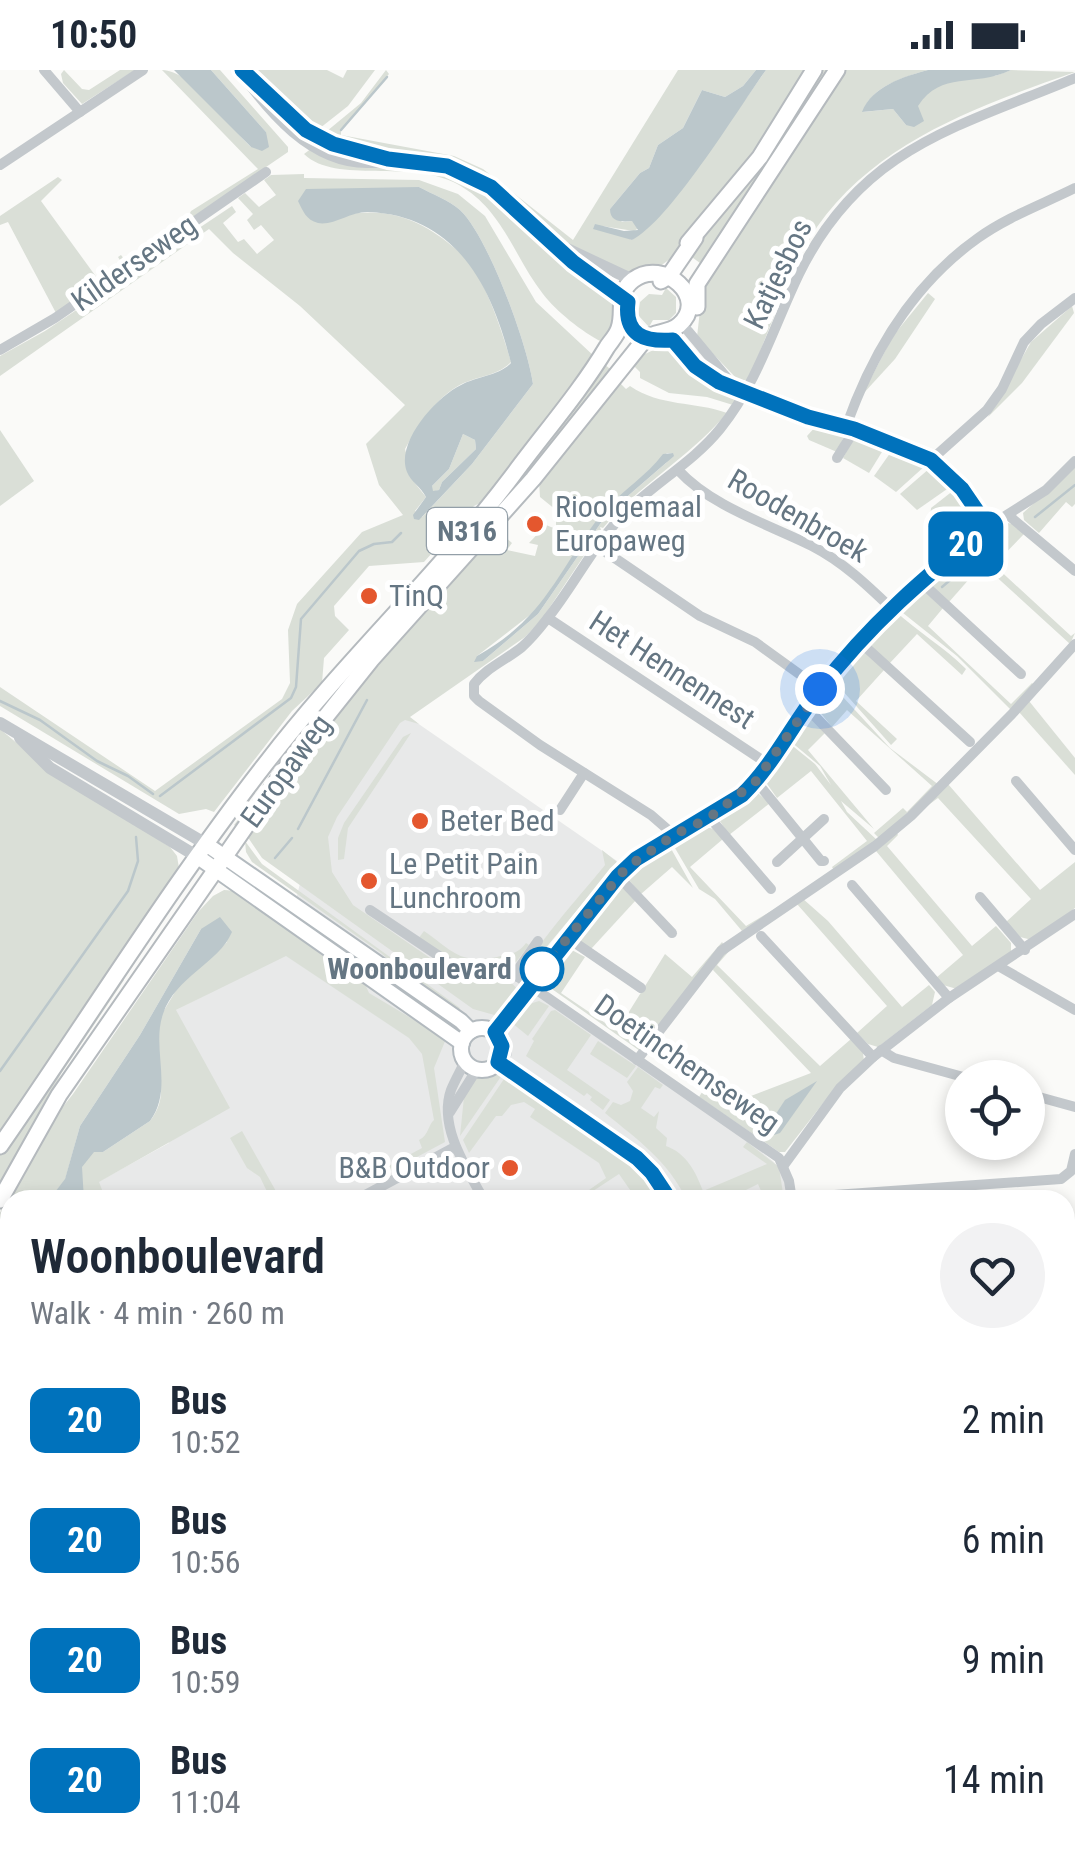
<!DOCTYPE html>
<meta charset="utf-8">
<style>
:root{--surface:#fff;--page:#f2f2f3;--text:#1f2937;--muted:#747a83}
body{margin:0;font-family:"Roboto Condensed",sans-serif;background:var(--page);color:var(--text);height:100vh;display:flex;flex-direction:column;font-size:38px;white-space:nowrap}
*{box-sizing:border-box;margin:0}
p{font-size:32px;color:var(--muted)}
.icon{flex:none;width:55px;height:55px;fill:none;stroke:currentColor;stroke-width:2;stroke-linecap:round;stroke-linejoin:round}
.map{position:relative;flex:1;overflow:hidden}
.sheet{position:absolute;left:0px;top:1120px;width:1075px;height:672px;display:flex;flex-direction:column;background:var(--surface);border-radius:30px 30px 0 0;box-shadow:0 5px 15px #0003}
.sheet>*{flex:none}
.badge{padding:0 20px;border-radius:15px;font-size:35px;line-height:65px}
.tools{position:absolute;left:945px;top:990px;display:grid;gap:20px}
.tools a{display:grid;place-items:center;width:100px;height:100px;border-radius:50%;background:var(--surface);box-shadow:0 5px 15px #0003;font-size:50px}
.you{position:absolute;width:50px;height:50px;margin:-25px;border:8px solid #fff;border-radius:50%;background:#1a73e8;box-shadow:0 0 0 15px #1a73e833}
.map>.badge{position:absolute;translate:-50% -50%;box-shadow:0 0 0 5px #fff}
.round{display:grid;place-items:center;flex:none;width:105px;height:105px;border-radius:52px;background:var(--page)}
.overview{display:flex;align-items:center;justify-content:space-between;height:170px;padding:0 30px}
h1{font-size:48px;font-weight:600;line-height:75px}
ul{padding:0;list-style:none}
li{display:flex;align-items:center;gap:30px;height:120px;padding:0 30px}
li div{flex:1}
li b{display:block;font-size:38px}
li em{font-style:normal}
li .badge{min-width:110px;font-weight:700;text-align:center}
.status{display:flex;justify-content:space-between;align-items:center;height:70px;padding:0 50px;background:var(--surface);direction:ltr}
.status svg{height:28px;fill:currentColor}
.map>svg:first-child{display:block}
.built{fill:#e8e9e9}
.green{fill:#dadfd7;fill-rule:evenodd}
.water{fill:#bbc7cb;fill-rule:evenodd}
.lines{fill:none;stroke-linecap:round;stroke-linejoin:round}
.stream{stroke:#bbc7cb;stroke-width:2.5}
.secondary-casing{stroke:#b3babf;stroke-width:18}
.primary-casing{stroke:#b5babe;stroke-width:19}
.motorway-casing{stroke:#b4b9bd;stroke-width:21}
.minor{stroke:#c3c8cc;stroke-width:10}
.tertiary{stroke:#c3c8cc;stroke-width:12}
.secondary{stroke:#fff;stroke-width:14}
.primary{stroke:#fff;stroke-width:15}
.motorway{stroke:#fff;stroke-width:18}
.line-casing{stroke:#fff;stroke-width:22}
.line{stroke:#0072bc;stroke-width:15}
.walk{stroke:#657683;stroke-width:10;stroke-dasharray:0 18}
.poi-dot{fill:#e4572e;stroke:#fff;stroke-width:4}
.stop-dot{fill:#fff;stroke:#0072bc;stroke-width:5}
.labels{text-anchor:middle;stroke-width:10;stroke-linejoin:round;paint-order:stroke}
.shield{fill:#fff;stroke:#939fa8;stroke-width:2.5}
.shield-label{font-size:28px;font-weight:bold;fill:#657683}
.street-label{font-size:30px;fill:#657683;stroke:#fff}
.poi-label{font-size:30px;fill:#657683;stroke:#fff;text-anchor:start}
.stop-label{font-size:30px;font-weight:bold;fill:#657683;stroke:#fff;text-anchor:end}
</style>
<div class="status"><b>10:50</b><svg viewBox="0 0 49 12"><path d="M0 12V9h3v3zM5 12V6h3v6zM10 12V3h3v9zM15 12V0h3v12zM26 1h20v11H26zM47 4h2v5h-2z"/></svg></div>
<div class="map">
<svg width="1075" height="1791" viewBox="0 0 1075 1791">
<rect width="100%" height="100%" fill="#fafaf8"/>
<g class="built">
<path d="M 401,646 L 410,648 L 617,791 L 520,908 L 735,1060 L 774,1092 L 786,1109 L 787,1130 L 106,1130 L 98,1112 L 169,1073 L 176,940 L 282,886 L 309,777 Z"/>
<path d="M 10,1298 L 10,1651 L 0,1646 L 0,1304 Z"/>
<path d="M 1065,1386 L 1075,1386 L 1075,1791 L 256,1791 L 241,1783 L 1065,1782 Z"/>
</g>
<g class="green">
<path d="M 64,0 L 82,19 L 89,20 L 120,0 L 135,0 L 82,34 L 63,13 L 61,4 Z"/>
<path d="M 162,0 C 191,0 229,56 251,77 L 266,62 L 211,0 L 220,0 L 288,77 L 288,82 L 193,147 L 188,147 L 191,141 L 258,99 Z"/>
<path d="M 249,0 L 327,0 L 343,8 L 347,0 L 375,0 L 348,36 L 315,62 L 281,33 Z"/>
<path d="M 386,0 L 389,4 L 341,60 L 341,65 L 454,86 L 483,99 L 573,170 L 678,0 L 756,0 L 743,16 L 725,27 L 702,20 L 683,58 L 658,75 L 649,98 L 640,103 L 610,139 L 622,152 L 632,151 L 642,156 L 634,161 L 602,156 L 632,170 L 691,107 L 766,0 L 807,0 L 748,92 L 670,189 L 659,197 L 628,205 L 563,171 L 460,95 L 432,87 L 375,82 L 327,66 L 327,61 L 361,33 Z"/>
<path d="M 821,0 L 830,0 L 746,131 L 700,193 L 689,185 L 752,107 Z"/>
<path d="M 844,0 L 928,0 C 904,7 870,17 863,42 L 893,39 L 906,55 L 925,20 L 945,4 L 963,1 L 995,6 L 1011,0 L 1075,2 C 981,35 877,71 817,157 C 791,196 768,265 748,310 L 738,310 L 697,267 L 703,213 L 778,105 Z"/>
<path d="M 312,78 L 446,101 L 483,118 L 612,226 L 615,257 L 602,272 C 582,262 556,241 543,224 C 514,187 503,140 459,115 C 412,88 336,115 304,84 Z"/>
<path d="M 304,104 L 304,108 L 419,110 L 458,124 L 485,146 L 536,232 L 595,287 L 486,430 L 474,436 L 424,492 L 369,496 L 334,536 L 335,546 L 349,560 L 324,588 L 322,613 L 292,641 L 214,742 L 206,739 L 179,744 L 0,636 L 0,617 L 155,721 L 282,629 L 290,613 L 288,560 L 297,534 L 362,462 L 403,445 L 379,415 L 366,374 L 405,335 L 300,236 L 233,183 L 209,159 L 0,306 L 0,286 L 45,261 L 232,136 L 236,142 L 223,153 L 238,172 L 244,169 L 257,184 L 274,170 L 261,155 L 254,160 L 247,150 L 253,144 L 238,128 L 245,123 L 259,137 L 276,125 L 264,110 L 271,105 ZM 419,117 C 432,124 449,130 460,140 C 488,166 528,276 533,314 L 472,394 L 422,447 L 415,441 L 426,427 L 414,412 L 405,379 C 418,356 434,330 458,316 C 475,306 497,307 511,292 C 502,261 490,226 474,198 C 469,189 461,183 452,176 C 420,149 387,137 345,145 Z"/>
<path d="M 58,107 L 62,110 L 41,131 L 97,208 L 121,192 L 118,187 L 121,185 L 127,193 L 56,243 L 8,152 L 0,155 L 0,146 Z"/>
<path d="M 666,218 L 676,227 L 676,243 L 669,250 L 653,250 L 649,257 L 638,245 L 640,232 L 649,224 L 662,225 Z"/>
<path d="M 928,223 L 935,229 L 895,289 L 862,325 L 893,266 Z"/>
<path d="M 1072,236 L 1074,243 L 1022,313 L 988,347 L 1031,272 Z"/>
<path d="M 662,276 L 678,281 L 739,323 L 733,335 L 707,327 L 669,323 L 640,308 L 640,302 L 634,296 L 645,284 Z"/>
<path d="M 604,294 L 614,302 L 237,757 L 234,755 L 348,603 Z"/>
<path d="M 620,313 L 626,319 L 630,316 C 661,337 694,331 727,343 C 690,387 640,414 603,458 L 600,457 L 601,460 L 542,549 L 525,567 L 410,647 L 419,654 L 405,650 L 400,653 L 337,747 L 328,767 L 332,802 L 353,835 L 465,912 C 487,910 502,899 517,919 L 515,929 L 498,946 L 473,939 L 262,788 L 247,766 C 318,657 405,562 491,466 L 504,466 L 512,473 L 507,480 L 535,486 L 538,475 L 529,473 L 546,455 L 556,459 L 556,440 L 540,427 L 539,411 ZM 667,383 L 673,383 L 666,393 L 607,444 L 538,544 L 483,591 L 477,586 L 539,538 L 597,450 Z"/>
<path d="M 817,355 L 846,362 L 837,382 L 809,370 L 807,366 Z"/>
<path d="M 0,360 L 34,411 L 0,436 Z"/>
<path d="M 463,364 L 475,370 L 476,379 L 442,412 L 439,420 L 432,422 L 432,416 L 449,399 Z"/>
<path d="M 855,366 L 885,377 L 869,403 L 843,388 Z"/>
<path d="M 893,379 L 926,395 L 896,422 L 874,406 Z"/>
<path d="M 1075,396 L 1075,434 L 1072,437 L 1066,432 L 1039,463 L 1024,450 L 1023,443 Z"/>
<path d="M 930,398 L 950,417 L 917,440 L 900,424 Z"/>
<path d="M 954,420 L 979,452 L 978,459 L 959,473 L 930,449 L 931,438 Z"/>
<path d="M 1004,452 L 1012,454 L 1024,464 L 994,495 L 1071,566 L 1075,563 L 1070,574 L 991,502 L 977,485 L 978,470 Z"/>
<path d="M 958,485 L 978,499 L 949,532 L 931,517 L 930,512 Z"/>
<path d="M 918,520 L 925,522 L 943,538 L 928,556 L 1011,634 L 1032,613 L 1035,616 L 1012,641 L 957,586 L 898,539 Z"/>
<path d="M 895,541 C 918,562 944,577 966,599 L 962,605 L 917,564 L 889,594 L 868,575 L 868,570 Z"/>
<path d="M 857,581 L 866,583 L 884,600 L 856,631 L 897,669 L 891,675 L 833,610 Z"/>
<path d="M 830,613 L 890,678 L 939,715 L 879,768 L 874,763 L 903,738 L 907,742 L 932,716 L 847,640 L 832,657 L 815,636 Z"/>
<path d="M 1029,631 L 1075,688 L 1075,705 L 1019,642 Z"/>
<path d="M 805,648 L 811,648 L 826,662 L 808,680 L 874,759 L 841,731 L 847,742 L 877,770 L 834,800 L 832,797 L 867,771 L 811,701 L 777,728 L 765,711 L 765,705 L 789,673 L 815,694 L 831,715 L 820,696 L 790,671 Z"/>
<path d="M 0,659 L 50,701 L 170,777 L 177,786 L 179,798 L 0,1064 Z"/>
<path d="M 411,663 L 348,758 L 344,789 L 338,790 L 338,768 L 344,753 L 403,667 Z"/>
<path d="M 948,714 L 1040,820 L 1075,792 L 1075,838 L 1032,870 L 1020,867 L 1006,852 L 1031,829 L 938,728 L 923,739 Z"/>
<path d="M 754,720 L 770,733 L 729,765 L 718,748 Z"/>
<path d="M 704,756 L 713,759 L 723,769 L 690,797 L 746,856 L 783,834 L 742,861 L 715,829 L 699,819 L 672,773 Z"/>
<path d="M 897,763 L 898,765 L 887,776 L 972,876 L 996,856 L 1011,873 L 1011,883 L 957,919 L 943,915 L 936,908 L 963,885 L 876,781 Z"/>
<path d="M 245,771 L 262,794 L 460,938 L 453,949 L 381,883 L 252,792 L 246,782 Z"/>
<path d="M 669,775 L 693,818 L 672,797 L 641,824 L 629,810 L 628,803 Z"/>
<path d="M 602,780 L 617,792 L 525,903 C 528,882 588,817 605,795 Z"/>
<path d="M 620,815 L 636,830 L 591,879 L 580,872 L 578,865 L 616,816 Z"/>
<path d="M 224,820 C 253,821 289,859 311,877 C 328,891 347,902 365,914 L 369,923 L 446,969 L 434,998 L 445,1072 L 376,1109 L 374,1095 L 376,1094 L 381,1100 L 422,1078 L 419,1070 C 429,1065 428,1055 434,1050 L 422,984 L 409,968 L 286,886 L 176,940 L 230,1038 L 99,1112 L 106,1130 L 57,1130 L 84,1072 L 103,1082 L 150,1051 C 171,1024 158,998 145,972 L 178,917 L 227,872 L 201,859 L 140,965 L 80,1056 L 65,1110 L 49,1130 L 10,1130 L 10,1208 L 0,1236 L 0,1143 L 46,1058 L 73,1024 L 198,842 L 213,826 Z"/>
<path d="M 802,828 L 828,851 L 902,937 L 929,915 L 935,922 L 932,935 L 878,977 L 868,974 L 857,963 L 887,936 L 797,834 Z"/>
<path d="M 424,861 C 454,882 459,894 497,887 C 510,884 518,884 526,873 L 529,875 L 516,892 L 470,902 L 418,869 Z"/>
<path d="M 722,872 L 724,875 L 640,981 L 542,912 L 568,878 L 585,887 L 561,923 L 617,961 L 665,884 L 692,907 Z"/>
<path d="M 731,879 L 717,895 L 820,996 L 851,969 L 863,983 L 864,991 L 824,1032 L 785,1082 L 779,1082 L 699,1027 L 704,1019 L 723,1032 L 743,1029 L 811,1003 L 713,900 L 716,891 Z"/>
<path d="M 121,908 L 124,910 L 61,1004 L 0,1120 L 0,1085 Z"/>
<path d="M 539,931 L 549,936 L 528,966 L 512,953 L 523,936 Z"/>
<path d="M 555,940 L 591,965 L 567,1000 L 610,1030 L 603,1040 L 590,1030 L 592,1027 L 587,1023 L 584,1026 L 526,986 L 534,971 L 532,969 L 551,941 Z"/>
<path d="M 598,971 L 636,996 L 627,1008 L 590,984 Z"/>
<path d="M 638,997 L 663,1015 L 660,1019 L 655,1017 L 641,1038 L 654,1047 L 659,1041 L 656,1058 L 667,1068 L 666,1076 C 686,1083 696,1102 703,1121 L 767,1094 L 743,1077 L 747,1072 L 779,1097 L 784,1130 L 765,1130 L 758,1114 L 726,1130 L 687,1130 C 667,1090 638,1070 605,1043 L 613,1032 L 621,1035 L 630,1031 L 633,1021 L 627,1012 Z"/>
<path d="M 493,1003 L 502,1005 L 460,1066 L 464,1027 L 477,1006 Z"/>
<path d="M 506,1006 L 629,1088 L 646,1105 L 663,1130 L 637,1130 L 619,1104 L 590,1123 L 589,1120 L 606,1108 L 599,1093 L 530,1047 L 535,1039 L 524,1032 L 511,1035 L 502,1046 L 496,1046 L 469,1083 L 463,1070 Z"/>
<path d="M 242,1061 L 281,1130 L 271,1130 L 260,1107 L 247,1098 L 230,1068 Z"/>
<path d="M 1075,1551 L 1075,1656 L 1068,1656 L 1069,1728 L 1065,1726 L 1065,1614 Z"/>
<path d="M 0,1721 L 10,1726 L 10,1782 L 117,1783 L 133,1791 L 0,1791 Z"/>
<path d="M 550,1782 L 631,1782 L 631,1783 L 596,1791 L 511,1791 C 528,1783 534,1787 550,1782 Z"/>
<path d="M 204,1783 L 295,1783 L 311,1791 L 220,1791 Z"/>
</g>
<g class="water">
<path d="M 174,0 L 211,0 L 266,62 L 269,77 L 262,81 L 251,77 Z"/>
<path d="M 756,0 L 766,0 C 738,39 670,151 632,170 L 593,159 L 595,154 L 624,161 L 638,160 L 632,151 C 621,152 610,152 610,139 L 640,103 L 649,98 L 658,75 L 683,58 L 702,20 L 725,27 L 743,16 Z"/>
<path d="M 928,0 L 1011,0 C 973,18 942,0 918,36 L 924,51 L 914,57 L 906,55 L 893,39 L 862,42 C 872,16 903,7 928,0 Z"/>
<path d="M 419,117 C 432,124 449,130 460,140 C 488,166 528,276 533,314 L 472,394 L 419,450 L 414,449 L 413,445 L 426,427 C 421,417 411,412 407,402 C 395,373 436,327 461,315 C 477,306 498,306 511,293 C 492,217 457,146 369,142 C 351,141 334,156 318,153 C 306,150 303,141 298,131 L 306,119 ZM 463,364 L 475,370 L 476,379 L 442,412 L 439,420 L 433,421 L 432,416 L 449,399 Z"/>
<path d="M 673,383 L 674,386 L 607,444 L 538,544 L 483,591 L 474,592 L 477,586 C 543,549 555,507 596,451 C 615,425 644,409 663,384 Z"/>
<path d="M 220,847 L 232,862 C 219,893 175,907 163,944 C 151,978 174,1019 150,1051 L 103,1082 L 94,1082 L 82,1097 L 84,1130 L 49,1130 L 65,1109 L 80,1056 L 140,965 L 201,859 Z"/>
<path d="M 817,1011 L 780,1063 L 774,1065 L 766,1059 L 785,1030 Z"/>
<path d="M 10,1208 L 10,1292 L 0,1296 L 0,1236 Z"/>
</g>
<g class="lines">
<g class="stream">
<path d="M 341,60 L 387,7"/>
<path d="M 1035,447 L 1075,415"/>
<path d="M 989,481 L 1007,467"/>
<path d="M 942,517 L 962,500"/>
<path d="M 0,631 L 40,650 L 97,691 L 128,706 L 153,724"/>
<path d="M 160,726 L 291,628 L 296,617 L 301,549 L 359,481 L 374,474 L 392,472 L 401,463"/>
<path d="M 298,759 L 367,630"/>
<path d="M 275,788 L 292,768"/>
<path d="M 0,1001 L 128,821 L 138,791 L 136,767"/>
<path d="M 0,1654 L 10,1660"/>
<path d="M 236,1782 L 252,1791"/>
</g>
<g class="secondary-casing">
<g id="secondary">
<path d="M 206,774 L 461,951 L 471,961"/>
<path d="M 198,787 L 462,973"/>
<circle cx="482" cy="979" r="21"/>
<path d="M 499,991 L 637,1088 L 653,1103 L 670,1130"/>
<path d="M 1065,1499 L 1075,1508"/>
<path d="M 1065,1532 L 1075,1524"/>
</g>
</g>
<g class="primary-casing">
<g id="primary">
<path d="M 688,173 L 760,87 L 814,0"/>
<path d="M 661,211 L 669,206 L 695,168"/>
<path d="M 697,237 L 697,214 L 837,0"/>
<path d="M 0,1076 C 89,948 171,815 267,692 C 344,592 437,506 513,405 C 544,363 580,322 607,277 C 611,271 617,265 619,258 C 625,241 615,224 633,210 C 663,187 710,228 679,255 C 669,264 655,261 645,269"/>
<path d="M 0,1130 L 59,1025 L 296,684 L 371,590 L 533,409 L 645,269"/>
</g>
</g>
<g class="motorway-casing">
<g id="motorway">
<path d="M 0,1686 L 10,1691"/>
<path d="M 0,1710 L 10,1715"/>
<path d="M 138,1782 L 154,1791"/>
<path d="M 185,1782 L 201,1791"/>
</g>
</g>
<g class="minor">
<path d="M 44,0 L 80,42"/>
<path d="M 0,95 L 143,0"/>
<path d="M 688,261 L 732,314"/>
<path d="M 673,270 L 695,296 L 719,312 L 808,347 L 855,359 L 931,390 L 962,419 L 988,457"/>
<path d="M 0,280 L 55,248 L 266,102"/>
<path d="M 846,357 C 872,283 913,214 978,168 C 1007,147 1043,134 1075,118"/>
<path d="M 837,388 L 855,359"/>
<path d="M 931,390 L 987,340 L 1002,319 L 1024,272 L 1041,254 L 1075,228"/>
<path d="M 678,400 C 712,437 768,454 812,476 C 843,492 867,515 891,538"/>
<path d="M 1008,445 L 1075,501"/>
<path d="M 597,476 L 700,546 L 755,572 L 820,619"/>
<path d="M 920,511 L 1021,604"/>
<path d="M 548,548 L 768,694"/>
<path d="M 860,572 L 970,672"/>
<path d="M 806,637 L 886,720"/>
<path d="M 756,711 L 821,791 L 824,791"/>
<path d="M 1016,711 L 1075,780"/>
<path d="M 560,740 L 584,703"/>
<path d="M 709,747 L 771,819"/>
<path d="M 674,765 L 651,745 L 540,675 L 479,631 L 474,626 L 474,614 C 486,598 506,590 522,577 C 531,569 540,558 547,549 C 576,513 595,471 629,439 C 658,411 694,391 720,359 C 758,312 773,258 799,204 C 861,78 955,58 1075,8"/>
<path d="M 777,792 L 824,749"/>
<path d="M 618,806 L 672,863"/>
<path d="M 852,815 L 949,928"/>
<path d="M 980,827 L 1025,880"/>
<path d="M 370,840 L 469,906 L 500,900 L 518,907 L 519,898 L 538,871"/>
<path d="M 761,866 L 873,987"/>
<path d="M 568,868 L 641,918"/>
<path d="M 1000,897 L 1075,940"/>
<path d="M 518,907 L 779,1088 L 789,1111 L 792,1130"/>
<path d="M 495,963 L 618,806 L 636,789 L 742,725 L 756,711 L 820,619 L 891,538 L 920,511 L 988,457 L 1046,420 L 1075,391"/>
<path d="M 881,980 L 894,988 L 967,1008"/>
<path d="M 637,990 L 721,881 L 875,776 L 911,746 L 1012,644 L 1075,574"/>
<path d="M 465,991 C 461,1000 455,1010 451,1020 C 438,1057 467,1099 484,1130"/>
<path d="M 1028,1024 L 1075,1037"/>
<path d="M 450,1042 L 477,999"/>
<path d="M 784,1095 L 840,1018 L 873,987 L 949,928 L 1075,844"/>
<path d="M 792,1128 L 1061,1109 L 1071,1101 L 1075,1084"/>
<path d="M 356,1130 L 455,1077"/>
<path d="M 1065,1186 L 1075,1182"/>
<path d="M 1065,1304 L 1075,1296"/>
<path d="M 0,1336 L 10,1321"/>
<path d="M 0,1485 L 10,1490"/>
<path d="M 1065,1739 L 1075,1739"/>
<path d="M 807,1791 L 807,1782"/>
<path d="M 1059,1791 L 1059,1782"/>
</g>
<g class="tertiary">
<path d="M 240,0 C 269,41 311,92 367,92 C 407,91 441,90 479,110 C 515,129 542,163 572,190 C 587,204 605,215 621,227"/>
<path d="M 263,19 C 295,52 325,75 371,85"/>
<path d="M 567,179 L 633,210"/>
<path d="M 0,653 L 206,774"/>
<path d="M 20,668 L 50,698 L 198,787"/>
<path d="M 1065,1380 L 1075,1380"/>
<path d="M 646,1791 L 688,1782"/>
</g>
<use href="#secondary" class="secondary"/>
<use href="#primary" class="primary"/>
<use href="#motorway" class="motorway"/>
</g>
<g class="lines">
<g class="line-casing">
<path id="line" d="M 242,0 L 306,60 L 333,74 L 388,89 L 447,96 L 491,117 L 573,192 L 628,232 C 624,266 645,272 673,270 L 695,296 L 719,312 L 808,347 L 854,359 L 931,390 L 962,419 L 988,457 C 926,505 868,556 820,619 C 793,653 774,694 742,725 L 636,789 L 618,806 L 495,962 L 502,976 L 498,992 L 637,1088 L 652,1103 L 670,1130"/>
</g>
<use href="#line" class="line"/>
<path class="walk" d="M 542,899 L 626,798 L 674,765 L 709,748 L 756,711 L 820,619"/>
</g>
<g class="poi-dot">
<circle cx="535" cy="454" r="10"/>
<circle cx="369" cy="526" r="10"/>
<circle cx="420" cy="751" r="10"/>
<circle cx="369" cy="811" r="10"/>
<circle cx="510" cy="1098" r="10"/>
</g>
<circle class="stop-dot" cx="542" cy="899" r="20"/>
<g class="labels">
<rect class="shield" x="427" y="438" width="80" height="46" rx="8"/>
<g class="shield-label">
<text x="467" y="471">N316</text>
</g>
<g class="street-label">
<text transform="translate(134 193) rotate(-35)" y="10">Kilderseweg</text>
<text transform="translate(778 204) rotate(-64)" y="10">Katjesbos</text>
<text transform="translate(798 446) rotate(30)" y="10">Roodenbroek</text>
<text transform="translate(672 600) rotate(33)" y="10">Het Hennennest</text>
<text transform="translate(286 701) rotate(-54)" y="10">Europaweg</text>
<text transform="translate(687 994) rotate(35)" y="10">Doetinchemseweg</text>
</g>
<g class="poi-label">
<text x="555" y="447">Rioolgemaal<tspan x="555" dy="34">Europaweg</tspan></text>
<text x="389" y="536">TinQ</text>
<text x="440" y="761">Beter Bed</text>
<text x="389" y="804">Le Petit Pain<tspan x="389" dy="34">Lunchroom</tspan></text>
<text x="490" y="1108" text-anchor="end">B&amp;B Outdoor</text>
</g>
<g class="stop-label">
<text x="512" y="909">Woonboulevard</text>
</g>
</g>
</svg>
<div class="tools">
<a><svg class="icon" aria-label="locate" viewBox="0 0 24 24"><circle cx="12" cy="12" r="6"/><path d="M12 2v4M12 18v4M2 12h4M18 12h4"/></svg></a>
</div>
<div class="you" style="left:820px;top:619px"></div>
<b class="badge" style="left:966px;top:474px;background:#0072bc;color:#fff">20</b>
<section class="sheet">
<div class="overview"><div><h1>Woonboulevard</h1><p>Walk · 4 min · 260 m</p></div><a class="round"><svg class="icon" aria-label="heart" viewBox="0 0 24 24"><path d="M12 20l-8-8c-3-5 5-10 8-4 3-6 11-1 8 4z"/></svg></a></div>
<ul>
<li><span class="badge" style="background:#0072bc;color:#fff">20</span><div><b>Bus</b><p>10:52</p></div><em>2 min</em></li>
<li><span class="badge" style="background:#0072bc;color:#fff">20</span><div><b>Bus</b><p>10:56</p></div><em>6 min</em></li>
<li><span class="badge" style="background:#0072bc;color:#fff">20</span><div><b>Bus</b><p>10:59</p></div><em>9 min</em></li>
<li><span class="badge" style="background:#0072bc;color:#fff">20</span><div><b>Bus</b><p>11:04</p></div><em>14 min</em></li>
</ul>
</section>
</div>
